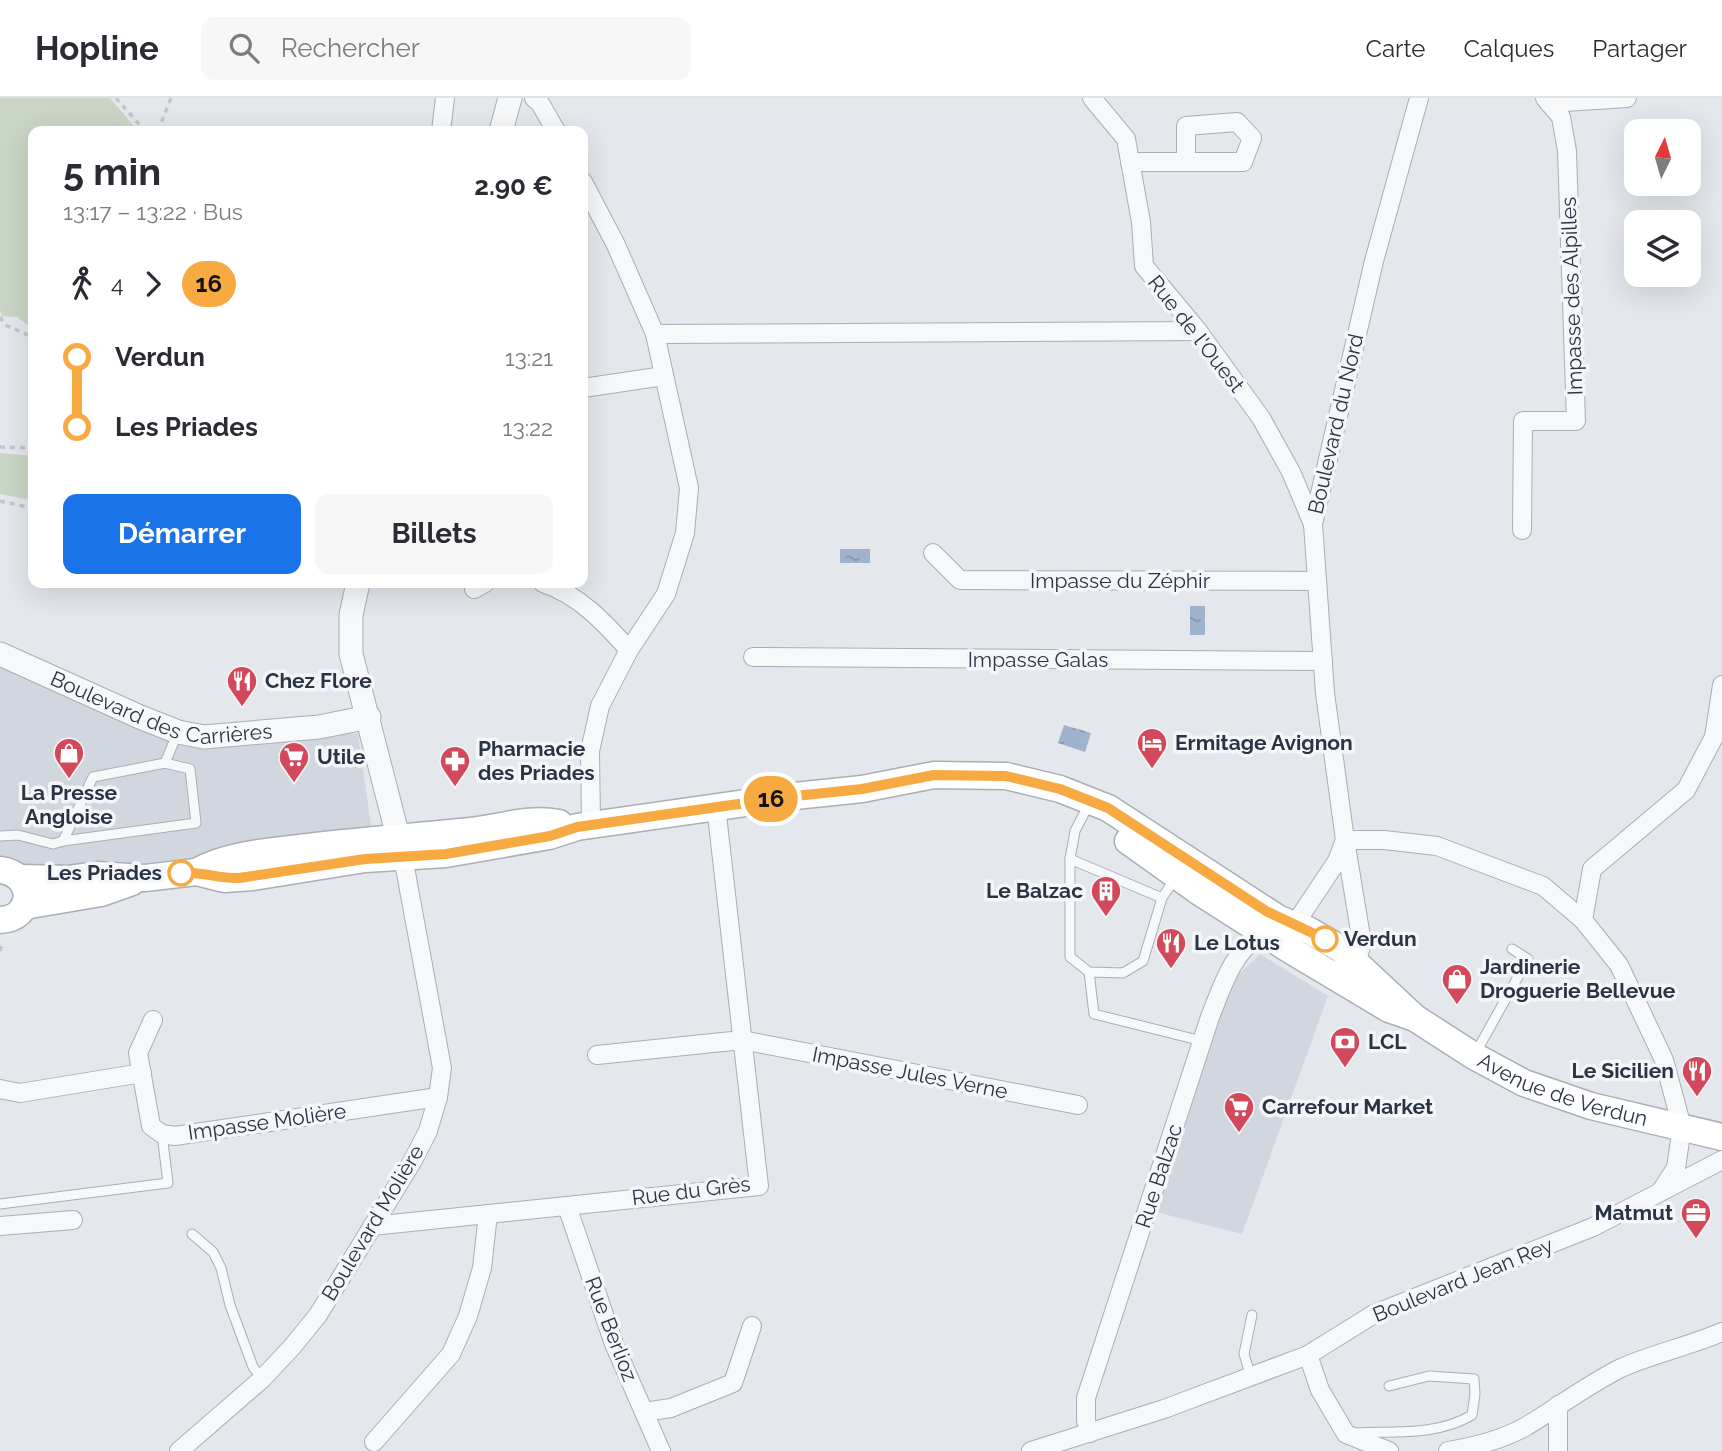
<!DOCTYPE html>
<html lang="fr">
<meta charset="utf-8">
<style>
:root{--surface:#fff;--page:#f7f7f7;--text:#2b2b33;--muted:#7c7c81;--line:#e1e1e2;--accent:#1a73e8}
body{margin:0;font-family:Raleway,sans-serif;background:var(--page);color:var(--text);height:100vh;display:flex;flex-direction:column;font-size:26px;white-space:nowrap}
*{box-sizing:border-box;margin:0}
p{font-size:23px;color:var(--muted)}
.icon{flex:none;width:38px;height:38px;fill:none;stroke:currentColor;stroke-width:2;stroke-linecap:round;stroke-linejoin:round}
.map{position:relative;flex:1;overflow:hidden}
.details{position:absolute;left:28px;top:28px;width:560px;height:462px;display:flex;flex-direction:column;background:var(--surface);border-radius:14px;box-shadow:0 7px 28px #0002}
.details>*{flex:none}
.badge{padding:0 14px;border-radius:23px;font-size:24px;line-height:46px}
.needle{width:46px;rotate:5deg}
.controls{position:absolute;left:1624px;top:21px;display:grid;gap:14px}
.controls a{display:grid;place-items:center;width:77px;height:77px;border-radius:14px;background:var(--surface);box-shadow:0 7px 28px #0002;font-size:35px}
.map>.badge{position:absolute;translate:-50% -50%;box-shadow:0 0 0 4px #fff}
.legs{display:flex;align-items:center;gap:10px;height:77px;padding:0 35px;font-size:23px}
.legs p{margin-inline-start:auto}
.head{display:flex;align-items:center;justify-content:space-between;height:119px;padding:0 35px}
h1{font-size:38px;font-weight:700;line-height:52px}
.cta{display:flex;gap:14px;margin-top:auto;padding:14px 35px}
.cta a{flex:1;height:80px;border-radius:14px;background:var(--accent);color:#fff;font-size:28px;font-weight:700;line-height:80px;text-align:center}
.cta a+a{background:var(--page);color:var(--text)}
ul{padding:0 35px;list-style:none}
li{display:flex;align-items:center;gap:24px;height:70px;font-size:26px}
li i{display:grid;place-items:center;width:10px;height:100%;margin:0 9px;background:currentColor}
li i::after{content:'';width:18px;height:18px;margin:-9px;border:5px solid;border-radius:50%;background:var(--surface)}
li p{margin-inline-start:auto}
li:first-child i{background:linear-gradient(#0000 50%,currentColor 0)}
li:last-child i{background:linear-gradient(currentColor 50%,#0000 0)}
header{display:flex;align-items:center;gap:42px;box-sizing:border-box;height:98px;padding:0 35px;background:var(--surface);border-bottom:2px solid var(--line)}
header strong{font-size:33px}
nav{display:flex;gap:38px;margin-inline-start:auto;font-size:24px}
.search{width:490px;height:63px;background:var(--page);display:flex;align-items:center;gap:18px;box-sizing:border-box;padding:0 24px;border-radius:14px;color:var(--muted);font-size:26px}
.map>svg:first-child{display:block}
.built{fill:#d2d6de}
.grass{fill:#c9d6c5}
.water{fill:url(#water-ripples)}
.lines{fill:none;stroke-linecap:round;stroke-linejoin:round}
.service-casing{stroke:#a9aeb7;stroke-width:11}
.minor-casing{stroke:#a9aeb7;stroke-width:20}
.tertiary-casing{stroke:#a9aeb7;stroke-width:25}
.secondary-casing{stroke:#a9aeb7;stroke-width:29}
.path{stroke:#c2c5cb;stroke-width:3.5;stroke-dasharray:5 5;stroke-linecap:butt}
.service{stroke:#f7f8fa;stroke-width:9}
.minor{stroke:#f7f8fa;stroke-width:18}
.tertiary{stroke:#f7f8fa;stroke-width:23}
.secondary{stroke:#fff;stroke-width:26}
.line-1-casing{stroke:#fff;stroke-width:16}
.line-1{stroke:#f7aa42;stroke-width:10}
.stop-1-dot{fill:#fff;stroke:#f7aa42;stroke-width:3.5}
.labels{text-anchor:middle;stroke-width:7;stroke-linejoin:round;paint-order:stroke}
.street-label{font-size:21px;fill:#2b3445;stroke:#f4f6f9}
.poi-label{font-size:21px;font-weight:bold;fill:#2b3445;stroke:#f4f6f9;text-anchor:start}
.stop-label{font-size:21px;font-weight:bold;fill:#2b3445;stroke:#f4f6f9;text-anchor:end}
</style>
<header>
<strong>Hopline</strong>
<div class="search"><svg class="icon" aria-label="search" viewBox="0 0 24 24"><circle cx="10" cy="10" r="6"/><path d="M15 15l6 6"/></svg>Rechercher</div>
<nav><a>Carte</a><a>Calques</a><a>Partager</a></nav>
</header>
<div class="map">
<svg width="1722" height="1353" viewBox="0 0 1722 1353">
<defs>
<pattern id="water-ripples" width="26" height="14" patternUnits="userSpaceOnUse" patternTransform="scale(1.75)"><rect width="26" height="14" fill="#9fb4cc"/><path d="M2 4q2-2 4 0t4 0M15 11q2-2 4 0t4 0" fill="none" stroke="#8293a7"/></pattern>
</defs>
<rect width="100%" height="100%" fill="#e4e7ec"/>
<g class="built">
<path d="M 0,566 L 205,651 L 358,635 L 371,728 L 202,759 L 41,775 L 0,765 Z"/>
<path d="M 1260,856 L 1328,898 L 1242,1136 L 1156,1114 L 1229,886 Z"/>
</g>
<g class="grass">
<path d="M 0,0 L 110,0 L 138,33 L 33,33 L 33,231 L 17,219 L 2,218 L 0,212 Z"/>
<path d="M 0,355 L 33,358 L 33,396 L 25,401 L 0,396 Z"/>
</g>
<g class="water">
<rect x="840" y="451" width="30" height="14"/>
<rect x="1190" y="508" width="15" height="29"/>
<path d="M 1064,627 L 1091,635 L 1085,654 L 1058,645 Z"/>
</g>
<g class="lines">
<g class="service-casing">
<g id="service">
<path d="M 165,665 L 190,671 L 196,725 L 63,743 L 93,679 Z"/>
<path d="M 165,665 L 178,634"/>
<path d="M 0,738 L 18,737 L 53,746 L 63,743"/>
<path d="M 1070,761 L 1075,733 L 1090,704"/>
<path d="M 1162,800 L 1070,761 L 1070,859 L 1089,874 L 1123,875 L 1143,863 L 1162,800 L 1176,779"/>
<path d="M 1089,874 L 1094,916 L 1202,943"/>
<path d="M 1475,956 L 1528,861 L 1512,851"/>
<path d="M 0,1106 L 168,1085 L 162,1036"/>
<path d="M 192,1136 L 213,1154 L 221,1170 L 230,1207 L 253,1269 L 262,1281"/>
<path d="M 1251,1279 L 1244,1256 L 1252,1217"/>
<path d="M 1355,1335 C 1395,1333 1437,1338 1472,1317 L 1475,1296 L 1474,1281 L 1429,1278 L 1389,1288"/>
</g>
</g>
<g class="minor-casing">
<g id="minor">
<path d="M 534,0 L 540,5 L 556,33"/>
<path d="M 1092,0 L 1126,41 L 1141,124 L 1144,168 L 1198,233 L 1261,320 L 1291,374 L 1313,426"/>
<path d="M 1549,5 L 1627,0"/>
<path d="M 441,33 L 445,0"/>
<path d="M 1130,64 L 1243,64 L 1252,40 L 1237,24 L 1186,28 L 1186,64"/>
<path d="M 583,84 L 616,147 L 655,236 L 689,390 L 685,435 L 666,496 L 629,552 L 600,608 L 590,653 L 591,727"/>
<path d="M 655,236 L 1198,233"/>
<path d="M 583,290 L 664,278"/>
<path d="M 1522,432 L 1523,323 L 1576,323 L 1567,53 L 1561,19 L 1545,0"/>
<path d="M 933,455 L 960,482 L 1317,483"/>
<path d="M 543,485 C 579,497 604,524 629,552"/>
<path d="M 474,491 L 485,485"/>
<path d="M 753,559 L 1323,563"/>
<path d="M 1345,742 L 1384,742 L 1437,748 L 1543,788 L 1583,822"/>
<path d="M 1347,867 L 1359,855 L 1362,845 L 1345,742 L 1325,595 L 1313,426 L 1374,163 L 1419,0"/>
<path d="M 153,922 L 138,955 L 151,1028 L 162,1036 L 175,1038 L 438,999"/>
<path d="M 597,957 L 742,942 L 1078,1007"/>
<path d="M 0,991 L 20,995 L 142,975"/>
<path d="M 1661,1093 L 1676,1070 L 1682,1029 L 1664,962 L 1619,867 L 1583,822 L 1592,771 L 1686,692 L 1714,639 L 1722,587"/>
<path d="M 567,1108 L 614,1246 L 661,1353"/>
<path d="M 0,1128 L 73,1122"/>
<path d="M 372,1128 L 759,1088 L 716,708"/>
<path d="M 1308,1257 L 1320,1292 L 1346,1336 L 1389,1353"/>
<path d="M 1558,1307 L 1558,1353"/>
<path d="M 644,1314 L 671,1310 L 733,1285 L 752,1228"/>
<path d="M 1090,1335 L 1086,1323 L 1086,1300 L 1210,919 C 1222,889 1233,852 1263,835 C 1275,828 1288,830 1299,820 L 1337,763 L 1345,742"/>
<path d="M 374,1344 L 451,1256 L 468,1218 L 482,1170 L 488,1116"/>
<path d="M 179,1353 L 262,1281 L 292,1249 L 318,1217 L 412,1064 L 428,1033 L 438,999 L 442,970 L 403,759"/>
<path d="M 1031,1353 L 1164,1311 L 1308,1257 L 1374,1216 L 1593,1129 L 1722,1062"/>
<path d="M 1448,1353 C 1473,1349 1503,1341 1525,1329 C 1557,1310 1587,1287 1621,1270 C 1652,1256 1690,1248 1722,1234"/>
</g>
</g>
<g class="tertiary-casing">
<g id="tertiary">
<path d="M 501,33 L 510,0"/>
<path d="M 358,485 L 351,517 L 351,556 L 403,758"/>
<path id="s1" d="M 0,556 L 140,619 L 178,634 L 204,639 L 319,629 L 369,619"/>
</g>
</g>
<g class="secondary-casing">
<g id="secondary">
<path id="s2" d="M 1128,743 L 1198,793 L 1287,850 L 1389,911 L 1415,920 L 1474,958 L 1524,985 L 1591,1008 L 1722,1039"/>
<path d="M 0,772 C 36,776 35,821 0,822"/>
<path d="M 196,774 C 227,757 264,754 299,750 C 356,743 413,739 470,733 C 500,730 528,719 559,725"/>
<path d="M 20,780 L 68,781 L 96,777 L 145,780 L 196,774 L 224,781 L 253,779 L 365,761 L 446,756 L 549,738 L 577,729 L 795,698 L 862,691 L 934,677 L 1006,678 L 1060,691 L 1108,710 L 1279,821 L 1308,832 L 1341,851 L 1415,920"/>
<path d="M 24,808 L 101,795 L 132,784"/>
</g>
</g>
<g class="path">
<path d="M 116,0 L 145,33"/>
<path d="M 158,33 L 171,0"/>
<path d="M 0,219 L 5,227 L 33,239"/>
<path d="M 0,349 L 33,350"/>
<path d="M 0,403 L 33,410"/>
<path d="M 0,853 L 2,844"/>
</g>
<use href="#service" class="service"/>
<use href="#minor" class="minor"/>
<use href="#tertiary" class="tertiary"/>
<use href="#secondary" class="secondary"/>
</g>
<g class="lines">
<g class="line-1-casing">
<path id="line-1" d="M 181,775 C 201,773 219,781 239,780 L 365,761 L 446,756 L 550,738 L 577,729 L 795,698 L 862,691 L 934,677 L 1006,678 L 1060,691 L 1108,710 L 1266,813 L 1325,841"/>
</g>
<use href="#line-1" class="line-1"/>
</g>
<defs>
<g id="restaurant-pin" transform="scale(1.575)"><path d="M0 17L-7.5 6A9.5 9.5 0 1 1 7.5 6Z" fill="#d1495b" stroke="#f4f6f9"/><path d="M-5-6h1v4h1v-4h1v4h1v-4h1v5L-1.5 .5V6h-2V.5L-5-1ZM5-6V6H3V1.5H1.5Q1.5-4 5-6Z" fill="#fff"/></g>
<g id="hotel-pin" transform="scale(1.575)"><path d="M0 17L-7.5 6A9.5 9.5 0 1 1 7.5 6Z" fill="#d1495b" stroke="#f4f6f9"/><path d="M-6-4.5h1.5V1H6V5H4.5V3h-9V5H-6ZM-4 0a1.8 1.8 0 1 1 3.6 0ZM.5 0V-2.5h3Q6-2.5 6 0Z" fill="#fff"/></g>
<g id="shop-pin" transform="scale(1.575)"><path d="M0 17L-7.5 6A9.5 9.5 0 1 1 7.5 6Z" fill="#d1495b" stroke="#f4f6f9"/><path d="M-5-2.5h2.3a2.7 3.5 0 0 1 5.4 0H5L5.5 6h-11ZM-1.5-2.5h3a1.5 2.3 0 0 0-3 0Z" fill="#fff"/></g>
<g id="supermarket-pin" transform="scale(1.575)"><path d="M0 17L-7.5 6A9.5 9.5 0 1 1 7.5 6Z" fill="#d1495b" stroke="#f4f6f9"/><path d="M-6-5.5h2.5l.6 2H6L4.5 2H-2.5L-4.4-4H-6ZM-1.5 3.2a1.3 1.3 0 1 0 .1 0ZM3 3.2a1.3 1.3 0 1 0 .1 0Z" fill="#fff"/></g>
<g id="pharmacy-pin" transform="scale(1.575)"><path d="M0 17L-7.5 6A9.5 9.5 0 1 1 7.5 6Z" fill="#d1495b" stroke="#f4f6f9"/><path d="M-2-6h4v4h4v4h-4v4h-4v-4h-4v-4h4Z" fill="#fff"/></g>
<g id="building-pin" transform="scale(1.575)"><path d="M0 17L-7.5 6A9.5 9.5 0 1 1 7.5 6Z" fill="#d1495b" stroke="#f4f6f9"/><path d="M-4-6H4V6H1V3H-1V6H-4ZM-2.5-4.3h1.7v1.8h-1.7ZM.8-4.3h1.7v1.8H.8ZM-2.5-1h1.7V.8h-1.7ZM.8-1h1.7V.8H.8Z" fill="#fff"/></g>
<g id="bank-pin" transform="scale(1.575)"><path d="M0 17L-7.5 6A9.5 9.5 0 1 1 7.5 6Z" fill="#d1495b" stroke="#f4f6f9"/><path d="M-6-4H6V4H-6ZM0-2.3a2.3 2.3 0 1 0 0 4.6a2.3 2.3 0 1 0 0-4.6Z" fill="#fff"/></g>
<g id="office-pin" transform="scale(1.575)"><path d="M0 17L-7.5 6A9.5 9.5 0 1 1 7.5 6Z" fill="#d1495b" stroke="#f4f6f9"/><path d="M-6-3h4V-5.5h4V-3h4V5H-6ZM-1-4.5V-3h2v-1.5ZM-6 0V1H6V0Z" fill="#fff"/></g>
</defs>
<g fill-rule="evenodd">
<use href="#restaurant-pin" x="242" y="583"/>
<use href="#hotel-pin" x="1152" y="645"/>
<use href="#shop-pin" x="69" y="655"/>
<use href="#supermarket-pin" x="294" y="659"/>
<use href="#pharmacy-pin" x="455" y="663"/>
<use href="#building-pin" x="1106" y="793"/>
<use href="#restaurant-pin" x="1171" y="845"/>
<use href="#shop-pin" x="1457" y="881"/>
<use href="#bank-pin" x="1345" y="944"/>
<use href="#restaurant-pin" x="1697" y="973"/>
<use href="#supermarket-pin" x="1239" y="1009"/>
<use href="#office-pin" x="1696" y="1115"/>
</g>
<g class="stop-1-dot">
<circle cx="181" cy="775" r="12"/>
<circle cx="1325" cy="841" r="12"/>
</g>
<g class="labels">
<g class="street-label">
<text transform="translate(1572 198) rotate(-92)" y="7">Impasse des Alpilles</text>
<text transform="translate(1196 236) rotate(52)" y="7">Rue de l'Ouest</text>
<text transform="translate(1336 326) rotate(-77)" y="7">Boulevard du Nord</text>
<text x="1120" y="490">Impasse du Zéphir</text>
<text x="1038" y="569">Impasse Galas</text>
<text dy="7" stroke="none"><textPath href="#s1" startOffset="173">Boulevard des Carrières</textPath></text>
<text transform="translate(910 975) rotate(11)" y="7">Impasse Jules Verne</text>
<text dy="7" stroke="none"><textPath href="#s2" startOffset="504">Avenue de Verdun</textPath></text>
<text transform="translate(267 1024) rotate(-8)" y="7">Impasse Molière</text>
<text transform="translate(1159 1078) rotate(-72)" y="7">Rue Balzac</text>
<text transform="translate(691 1093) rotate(-7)" y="7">Rue du Grès</text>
<text transform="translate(373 1125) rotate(-59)" y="7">Boulevard Molière</text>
<text transform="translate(1463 1182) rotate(-22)" y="7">Boulevard Jean Rey</text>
<text transform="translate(611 1231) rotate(69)" y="7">Rue Berlioz</text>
</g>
<g class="poi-label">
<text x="265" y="590">Chez Flore</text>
<text x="1175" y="652">Ermitage Avignon</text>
<text x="478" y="658">Pharmacie<tspan x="478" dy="24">des Priades</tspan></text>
<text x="317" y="666">Utile</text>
<text x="69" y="702" text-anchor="middle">La Presse<tspan x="69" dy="24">Angloise</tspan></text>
<text x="1083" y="800" text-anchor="end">Le Balzac</text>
<text x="1194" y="852">Le Lotus</text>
<text x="1480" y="876">Jardinerie<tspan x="1480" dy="24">Droguerie Bellevue</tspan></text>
<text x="1368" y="951">LCL</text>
<text x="1674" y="980" text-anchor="end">Le Sicilien</text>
<text x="1262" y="1016">Carrefour Market</text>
<text x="1673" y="1122" text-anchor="end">Matmut</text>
</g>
<g class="stop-label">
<text x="162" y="782">Les Priades</text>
<text x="1344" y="848" text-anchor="start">Verdun</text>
</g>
</g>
</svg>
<div class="controls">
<a><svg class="needle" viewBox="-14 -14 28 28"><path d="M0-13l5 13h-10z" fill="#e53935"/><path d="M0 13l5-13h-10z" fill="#7c7c81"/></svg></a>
<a><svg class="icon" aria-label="layers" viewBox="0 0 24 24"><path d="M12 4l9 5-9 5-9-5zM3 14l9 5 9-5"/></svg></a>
</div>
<b class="badge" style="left:771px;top:701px;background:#f7aa42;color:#111">16</b>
<section class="details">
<div class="head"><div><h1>5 min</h1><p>13:17 – 13:22 · Bus</p></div><b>2.90 €</b></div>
<div class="legs"><svg class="icon" aria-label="walk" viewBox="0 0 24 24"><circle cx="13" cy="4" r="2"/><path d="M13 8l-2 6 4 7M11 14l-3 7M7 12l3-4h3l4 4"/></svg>4<svg class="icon" aria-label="forward" viewBox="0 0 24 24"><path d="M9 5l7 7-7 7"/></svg><b class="badge" style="background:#f7aa42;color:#111">16</b></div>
<ul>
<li><i style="color:#f7aa42"></i><b>Verdun</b><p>13:21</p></li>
<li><i style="color:#f7aa42"></i><b>Les Priades</b><p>13:22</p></li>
</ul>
<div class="cta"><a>Démarrer</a><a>Billets</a></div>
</section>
</div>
